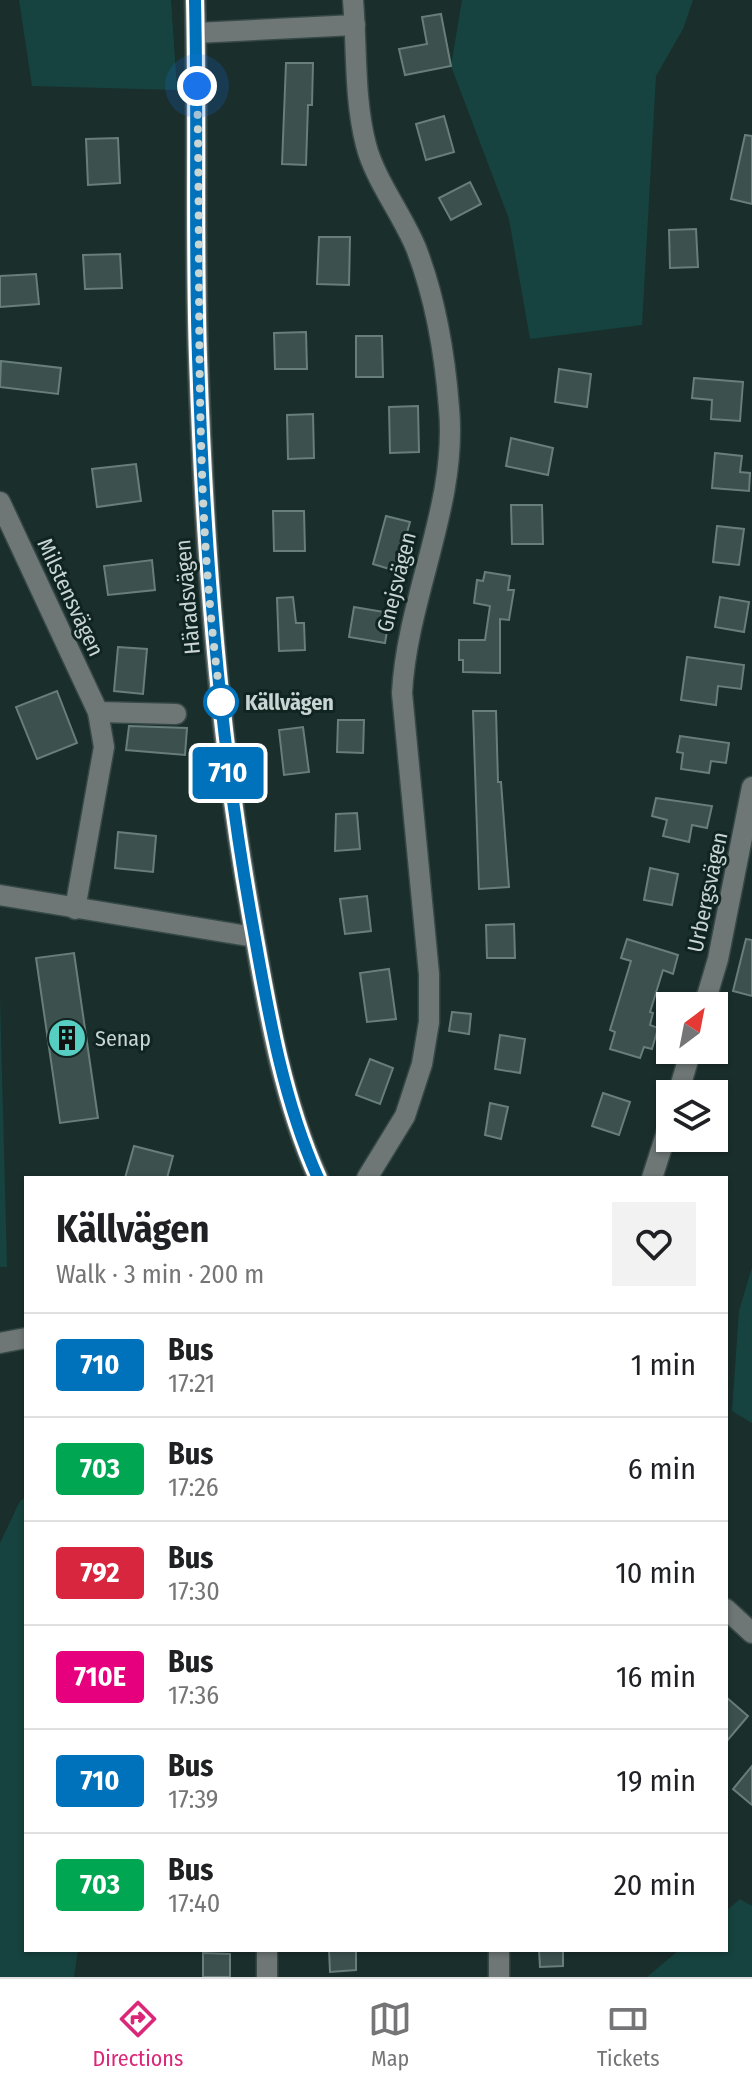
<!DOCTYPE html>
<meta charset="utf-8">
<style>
:root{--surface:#fff;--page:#f2f2f2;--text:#202124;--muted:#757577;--line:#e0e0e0;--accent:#db2777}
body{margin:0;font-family:"Fira Sans Condensed",sans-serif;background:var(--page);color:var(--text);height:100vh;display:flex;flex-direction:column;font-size:30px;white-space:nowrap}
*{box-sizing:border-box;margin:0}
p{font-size:26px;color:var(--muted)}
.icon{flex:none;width:44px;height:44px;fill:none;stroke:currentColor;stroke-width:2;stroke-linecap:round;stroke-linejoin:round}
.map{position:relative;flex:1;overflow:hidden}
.sheet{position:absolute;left:24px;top:1176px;width:704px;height:776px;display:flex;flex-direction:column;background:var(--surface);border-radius:0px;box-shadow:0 2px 6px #0004}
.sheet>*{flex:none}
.badge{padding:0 16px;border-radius:6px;font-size:28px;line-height:52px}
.needle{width:52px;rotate:32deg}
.tools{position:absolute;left:656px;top:992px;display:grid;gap:16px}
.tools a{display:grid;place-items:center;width:72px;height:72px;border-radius:0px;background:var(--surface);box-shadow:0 2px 6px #0004;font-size:40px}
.you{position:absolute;width:40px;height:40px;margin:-20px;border:6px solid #fff;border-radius:50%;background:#1a73e8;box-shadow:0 0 0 12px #1a73e833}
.map>.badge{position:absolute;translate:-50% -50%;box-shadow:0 0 0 4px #fff}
.round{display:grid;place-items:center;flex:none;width:84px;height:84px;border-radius:0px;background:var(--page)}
.summary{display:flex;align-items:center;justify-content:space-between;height:136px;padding:0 32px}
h1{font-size:38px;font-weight:700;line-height:60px}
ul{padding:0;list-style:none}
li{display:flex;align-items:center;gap:24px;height:104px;padding:0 32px;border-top:2px solid var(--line)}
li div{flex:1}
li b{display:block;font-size:30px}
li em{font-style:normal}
li .badge{min-width:88px;font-weight:700;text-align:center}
.tabs{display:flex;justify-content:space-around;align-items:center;height:112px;border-top:2px solid var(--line);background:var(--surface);font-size:22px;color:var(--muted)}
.tabs a{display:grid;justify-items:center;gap:4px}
.tabs .selected{color:var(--accent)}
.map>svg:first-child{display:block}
.green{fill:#16433f}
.building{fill:#3c514e;stroke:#687e7b;stroke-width:2}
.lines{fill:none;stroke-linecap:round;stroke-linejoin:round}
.minor-casing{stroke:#364947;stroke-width:23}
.minor{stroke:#6e7776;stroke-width:20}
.line-casing{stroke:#fff;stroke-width:18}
.line{stroke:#0072bc;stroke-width:12}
.walk{stroke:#c9d5d3;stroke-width:8;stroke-dasharray:0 14.4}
.stop-dot{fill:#fff;stroke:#0072bc;stroke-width:4}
.labels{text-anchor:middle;stroke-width:6;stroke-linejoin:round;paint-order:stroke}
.street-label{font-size:22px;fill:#c9d5d3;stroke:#102422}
.stop-label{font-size:22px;font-weight:bold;fill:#c9d5d3;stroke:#102422;text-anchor:start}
.poi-label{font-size:22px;fill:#c9d5d3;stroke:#102422;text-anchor:start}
</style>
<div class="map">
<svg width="752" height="1977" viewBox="0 0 752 1977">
<rect width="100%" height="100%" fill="#1a2e2c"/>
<g class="green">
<path d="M 19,0 L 171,0 L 177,90 L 32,86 Z"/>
<path d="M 462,0 L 693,0 L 683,29 L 656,76 L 642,325 L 530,339 L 509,219 L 451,66 Z"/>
<path d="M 0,996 L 7,1267 L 0,1267 Z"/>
<path d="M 752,1267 L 752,1423 L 732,1411 L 739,1311 Z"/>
<path d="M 26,1497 L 26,1950 L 78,1950 L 74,1977 L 0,1977 L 0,1543 L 20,1501 Z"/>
<path d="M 740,1899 L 752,1906 L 752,1977 L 647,1977 L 679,1950 L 726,1950 L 726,1911 Z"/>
</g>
<g class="building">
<path d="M 441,14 L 451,66 L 405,75 L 399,49 L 427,44 L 422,17 Z"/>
<path d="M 286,63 L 313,63 L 312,105 L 308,105 L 306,165 L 282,164 Z"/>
<path d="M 444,116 L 454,152 L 426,160 L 416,124 Z"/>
<path d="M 745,135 L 752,136 L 752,204 L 731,199 Z"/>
<path d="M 118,138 L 120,183 L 88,185 L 86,139 Z"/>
<path d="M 470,182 L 481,204 L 451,220 L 439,198 Z"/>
<path d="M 696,229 L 698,267 L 670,268 L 669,230 Z"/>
<path d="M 319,237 L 350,237 L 349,285 L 317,284 Z"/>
<path d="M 120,254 L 122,288 L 85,289 L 83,255 Z"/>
<path d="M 36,274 L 39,304 L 0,307 L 0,276 Z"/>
<path d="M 306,332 L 307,369 L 275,369 L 274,333 Z"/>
<path d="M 356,336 L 382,336 L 383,377 L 356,377 Z"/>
<path d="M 1,361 L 61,368 L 58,394 L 0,387 Z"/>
<path d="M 559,369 L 591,374 L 587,407 L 555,402 Z"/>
<path d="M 694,378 L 743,382 L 740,421 L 711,419 L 712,400 L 692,398 Z"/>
<path d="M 418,406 L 419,452 L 390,453 L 389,407 Z"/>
<path d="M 313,414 L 314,458 L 288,459 L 287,415 Z"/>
<path d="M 511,438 L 553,448 L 548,475 L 506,466 Z"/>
<path d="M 715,453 L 742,456 L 740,472 L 750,473 L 749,491 L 712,488 Z"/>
<path d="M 136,464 L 141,501 L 97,507 L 92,469 Z"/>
<path d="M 511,505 L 542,505 L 543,544 L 512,544 Z"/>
<path d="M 273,511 L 304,511 L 305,551 L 274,551 Z"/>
<path d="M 386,516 L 410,522 L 396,571 L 373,564 Z"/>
<path d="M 717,526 L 744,529 L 739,565 L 713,562 Z"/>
<path d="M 152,560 L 155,590 L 108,595 L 104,566 Z"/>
<path d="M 485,572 L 510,576 L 508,590 L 514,590 L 509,620 L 500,619 L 500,673 L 463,672 L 463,660 L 459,660 L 459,640 L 485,640 L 490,606 L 474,603 L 477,580 L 483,581 Z"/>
<path d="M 293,597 L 296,623 L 304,623 L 305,650 L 279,651 L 277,598 Z"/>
<path d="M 720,597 L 749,602 L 744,632 L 715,627 Z"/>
<path d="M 354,607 L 390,613 L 385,643 L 349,637 Z"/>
<path d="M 118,647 L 147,649 L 143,694 L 114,691 Z"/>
<path d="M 687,657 L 744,665 L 741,689 L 718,686 L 716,705 L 681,700 Z"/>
<path d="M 57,691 L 77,743 L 37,759 L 16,707 Z"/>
<path d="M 473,711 L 496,711 L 498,782 L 501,782 L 509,887 L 479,889 Z"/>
<path d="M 338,720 L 364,720 L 363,753 L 337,752 Z"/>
<path d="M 129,726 L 187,728 L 185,755 L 126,750 Z"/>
<path d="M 303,727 L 309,772 L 284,775 L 279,730 Z"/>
<path d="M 680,736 L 729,743 L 726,763 L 711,761 L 709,773 L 681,769 L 683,753 L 677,752 Z"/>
<path d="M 656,798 L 712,806 L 707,828 L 692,825 L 689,842 L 663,836 L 667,820 L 652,816 Z"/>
<path d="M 357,813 L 360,849 L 335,851 L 336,814 Z"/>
<path d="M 118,832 L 156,836 L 153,872 L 115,868 Z"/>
<path d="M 650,868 L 678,874 L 672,905 L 644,900 Z"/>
<path d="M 367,896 L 371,931 L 345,934 L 340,899 Z"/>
<path d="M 514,924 L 515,958 L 487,958 L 486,925 Z"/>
<path d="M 627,939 L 678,955 L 673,974 L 663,970 L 650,1012 L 653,1013 L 650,1025 L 658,1028 L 652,1049 L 644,1047 L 640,1058 L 610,1049 L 615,1032 L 610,1030 L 631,961 L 621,958 Z"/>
<path d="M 746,939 L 752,940 L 752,996 L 733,991 Z"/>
<path d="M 74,953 L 98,1118 L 60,1123 L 36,958 Z"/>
<path d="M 389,969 L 396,1019 L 367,1022 L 360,973 Z"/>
<path d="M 452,1012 L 471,1014 L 469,1034 L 449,1031 Z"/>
<path d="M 500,1035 L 525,1039 L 520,1073 L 495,1069 Z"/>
<path d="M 370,1059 L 393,1068 L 380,1104 L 356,1095 Z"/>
<path d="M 603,1093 L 630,1102 L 619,1135 L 592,1126 Z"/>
<path d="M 490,1103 L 508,1107 L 501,1139 L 485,1135 Z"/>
<path d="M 134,1146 L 173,1156 L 167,1178 L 125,1178 Z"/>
<path d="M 726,1697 L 748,1716 L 726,1742 Z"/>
<path d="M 752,1766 L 752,1805 L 733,1789 Z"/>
<path d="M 329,1950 L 356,1950 L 356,1970 L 330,1972 Z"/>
<path d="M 539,1950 L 563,1950 L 563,1966 L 540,1967 Z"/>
<path d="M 203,1953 L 230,1954 L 230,1977 L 203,1977 Z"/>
</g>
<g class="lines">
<g class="minor-casing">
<g id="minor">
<path d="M 195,0 C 198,119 194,238 198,357 C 204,540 217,723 249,904 C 265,997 279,1091 318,1178"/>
<path d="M 353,0 C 357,47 354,99 366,145 C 375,180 402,214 416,248 C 435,297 445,356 449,408 C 458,504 407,597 402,693 L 429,974 L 429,1022 L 422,1064 L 405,1116 L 367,1178"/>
<path d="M 196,33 L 355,25"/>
<path d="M 0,502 L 98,712 L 104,747 L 75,909"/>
<path d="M 98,712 L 176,714"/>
<path d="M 0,895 L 254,937"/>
<path d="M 704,1006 L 718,959 L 752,787"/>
<path d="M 678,1094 L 691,1050"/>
<path d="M 652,1178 L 670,1122"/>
<path d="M 0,1343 L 26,1338"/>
<path d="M 726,1609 L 752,1633"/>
<path d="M 499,1950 L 499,1977"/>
<path d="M 267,1977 L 267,1950"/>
</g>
</g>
<use href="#minor" class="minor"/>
</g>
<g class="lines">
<g class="line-casing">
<path id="line" d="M 195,0 C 198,119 194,238 198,357 C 204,544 218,731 251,916 C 267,1005 281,1095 318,1178"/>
</g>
<use href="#line" class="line"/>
<path class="walk" d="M 197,86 C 202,291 192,498 221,702"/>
</g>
<defs>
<g id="building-disc" transform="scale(2)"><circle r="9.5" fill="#57cec2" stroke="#102422"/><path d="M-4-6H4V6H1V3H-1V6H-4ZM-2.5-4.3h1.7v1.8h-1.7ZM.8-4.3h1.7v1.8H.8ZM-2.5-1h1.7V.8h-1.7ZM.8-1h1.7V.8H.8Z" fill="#111"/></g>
</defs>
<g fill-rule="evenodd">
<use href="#building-disc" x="67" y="1038"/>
</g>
<circle class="stop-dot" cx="221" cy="702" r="16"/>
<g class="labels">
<g class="street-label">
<text transform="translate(396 582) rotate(-76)" y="8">Gnejsvägen</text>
<text transform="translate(71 597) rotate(65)" y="8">Milstensvägen</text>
<text transform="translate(187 597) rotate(-95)" y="8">Häradsvägen</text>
<text transform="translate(707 892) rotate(-78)" y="8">Urbergsvägen</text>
</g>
<g class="stop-label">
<text x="245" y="710">Källvägen</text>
</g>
<g class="poi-label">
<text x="95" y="1046">Senap</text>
</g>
</g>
</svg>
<div class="tools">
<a><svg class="needle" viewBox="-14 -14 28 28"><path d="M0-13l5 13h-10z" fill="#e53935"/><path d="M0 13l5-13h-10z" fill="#757577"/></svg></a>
<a><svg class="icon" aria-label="layers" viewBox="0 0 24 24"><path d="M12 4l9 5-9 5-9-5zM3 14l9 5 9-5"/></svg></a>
</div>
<div class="you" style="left:197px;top:86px"></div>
<b class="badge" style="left:228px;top:773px;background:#0072bc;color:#fff">710</b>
<section class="sheet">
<div class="summary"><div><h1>Källvägen</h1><p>Walk · 3 min · 200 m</p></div><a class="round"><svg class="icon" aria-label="heart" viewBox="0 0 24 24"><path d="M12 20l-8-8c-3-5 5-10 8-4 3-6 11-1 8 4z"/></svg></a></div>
<ul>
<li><span class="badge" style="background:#0072bc;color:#fff">710</span><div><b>Bus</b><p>17:21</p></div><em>1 min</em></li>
<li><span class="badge" style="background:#00a651;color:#fff">703</span><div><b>Bus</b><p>17:26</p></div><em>6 min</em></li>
<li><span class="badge" style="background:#d7263d;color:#fff">792</span><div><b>Bus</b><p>17:30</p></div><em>10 min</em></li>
<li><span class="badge" style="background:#e6007e;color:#fff">710E</span><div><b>Bus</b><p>17:36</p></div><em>16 min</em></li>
<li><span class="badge" style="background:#0072bc;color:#fff">710</span><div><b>Bus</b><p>17:39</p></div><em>19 min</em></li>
<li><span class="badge" style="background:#00a651;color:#fff">703</span><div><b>Bus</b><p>17:40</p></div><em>20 min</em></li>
</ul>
</section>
</div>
<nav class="tabs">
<a class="selected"><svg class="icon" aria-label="directions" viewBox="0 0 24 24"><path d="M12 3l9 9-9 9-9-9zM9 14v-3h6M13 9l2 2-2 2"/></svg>Directions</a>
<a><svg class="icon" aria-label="map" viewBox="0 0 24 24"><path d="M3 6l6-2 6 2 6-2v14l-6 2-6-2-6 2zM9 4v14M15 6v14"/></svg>Map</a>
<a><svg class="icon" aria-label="tickets" viewBox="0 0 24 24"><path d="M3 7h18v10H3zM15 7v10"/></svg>Tickets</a>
</nav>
